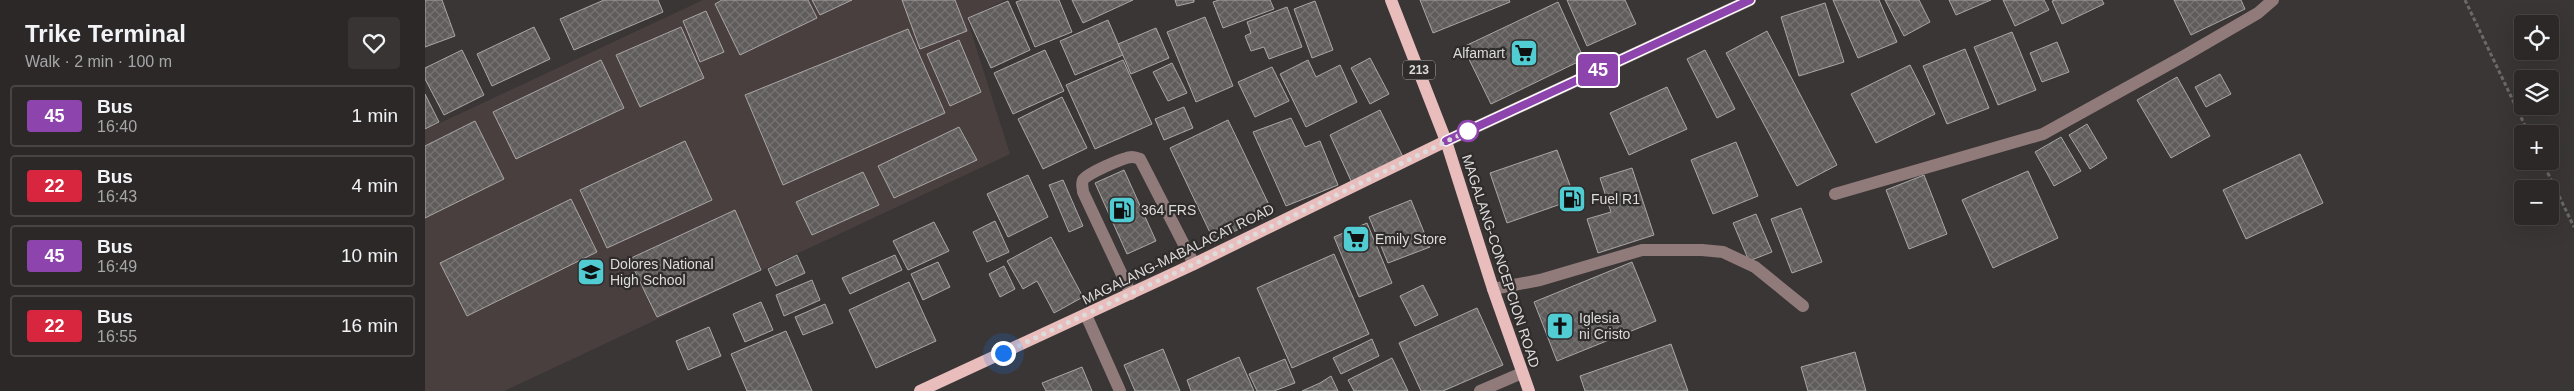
<!DOCTYPE html>
<meta charset="utf-8">
<style>
:root{--surface:#2c2828;--page:#383434;--text:#f1f3f6;--muted:#a6a6a8;--line:#484445}
body{margin:0;font-family:Arial,sans-serif;background:var(--page);color:var(--text);height:100vh;display:flex;flex-direction:column;font-size:19px;white-space:nowrap}
*{box-sizing:border-box;margin:0}
p{font-size:16px;color:var(--muted)}
.icon{flex:none;width:28px;height:28px;fill:none;stroke:currentColor;stroke-width:2;stroke-linecap:round;stroke-linejoin:round}
.map{position:relative;flex:1;overflow:hidden}
.details{display:flex;flex-direction:column;background:var(--surface);width:425px}
.details>*{flex:none}
.badge{padding:0 10px;border-radius:4px;font-size:18px;line-height:32px}
.tools{position:absolute;left:2089px;top:15px;display:grid;gap:10px}
.tools a{display:grid;place-items:center;width:45px;height:45px;border-radius:5px;background:var(--surface);box-shadow:0 5px 20px #0002,0 0 0 1px var(--line);font-size:25px}
.you{position:absolute;width:25px;height:25px;margin:-12px;border:4px solid #fff;border-radius:50%;background:#1a73e8;box-shadow:0 0 0 8px #1a73e833}
.map>.badge{position:absolute;translate:-50% -50%;box-shadow:0 0 0 2px #fff}
.round{display:grid;place-items:center;flex:none;width:52px;height:52px;border-radius:5px;background:var(--page)}
.overview{display:flex;align-items:center;justify-content:space-between;height:85px;padding:0 25px}
h1{font-size:24px;font-weight:800;line-height:38px}
ul{padding:0;list-style:none}
li{display:flex;align-items:center;gap:15px;height:62px;margin:0 10px 8px;padding:0 15px;border:2px solid var(--line);border-radius:5px}
li div{flex:1}
li b{display:block;font-size:19px}
li em{font-style:normal}
li .badge{min-width:55px;font-weight:700;text-align:center}
main{display:flex;flex:1;min-height:0}
.map>svg:first-child{display:block}
.built{fill:#493f3e}
.building{fill:url(#building-cross-hatch);stroke:#aaa6a6}
.lines{fill:none;stroke-linecap:round;stroke-linejoin:round}
.path{stroke:#6c6969;stroke-width:3;stroke-dasharray:4 2.5;stroke-linecap:butt}
.minor{stroke:#907b7a;stroke-width:12}
.major{stroke:#e9bdbc;stroke-width:12}
.line-casing{stroke:#fff;stroke-width:11}
.line{stroke:#8e44ad;stroke-width:8}
.walk{stroke:#dddbdb;stroke-width:5;stroke-dasharray:0 9}
.stop-dot{fill:#fff;stroke:#8e44ad;stroke-width:2.5}
.labels{text-anchor:middle;stroke-width:4.5;stroke-linejoin:round;paint-order:stroke}
.shield{fill:#302c2c;stroke:#a9a6a6;stroke-width:1}
.shield-label{font-size:12px;font-weight:bold;fill:#dddbdb}
.poi-label{font-size:14px;fill:#dddbdb;stroke:#302c2c;text-anchor:start}
.street-label{font-size:14px;fill:#dddbdb;stroke:#302c2c}
</style>
<main>
<section class="details">
<div class="overview"><div><h1>Trike Terminal</h1><p>Walk · 2 min · 100 m</p></div><a class="round"><svg class="icon" aria-label="heart" viewBox="0 0 24 24"><path d="M12 20l-8-8c-3-5 5-10 8-4 3-6 11-1 8 4z"/></svg></a></div>
<ul>
<li><span class="badge" style="background:#8e44ad;color:#fff">45</span><div><b>Bus</b><p>16:40</p></div><em>1 min</em></li>
<li><span class="badge" style="background:#d7263d;color:#fff">22</span><div><b>Bus</b><p>16:43</p></div><em>4 min</em></li>
<li><span class="badge" style="background:#8e44ad;color:#fff">45</span><div><b>Bus</b><p>16:49</p></div><em>10 min</em></li>
<li><span class="badge" style="background:#d7263d;color:#fff">22</span><div><b>Bus</b><p>16:55</p></div><em>16 min</em></li>
</ul>
</section>
<div class="map">
<svg width="2149" height="391" viewBox="0 0 2149 391">
<defs>
<pattern id="building-cross-hatch" width="8" height="8" patternUnits="userSpaceOnUse" patternTransform="scale(1.25)"><rect width="8" height="8" fill="#605c5c"/><path d="M0 0l8 8M0 8l8-8" fill="none" stroke="#767373"/></pattern>
</defs>
<rect width="100%" height="100%" fill="#3a3636"/>
<path class="built" d="M 278,0 L 580,0 L 542,19 L 585,154 L 79,391 L 0,391 L 0,130 Z"/>
<g class="building">
<path d="M 0,0 L 17,0 L 30,36 L 0,47 Z"/>
<path d="M 179,0 L 233,0 L 238,12 L 149,50 L 135,19 Z"/>
<path d="M 297,0 L 383,0 L 392,18 L 315,55 L 290,4 Z"/>
<path d="M 387,0 L 427,0 L 395,15 Z"/>
<path d="M 477,0 L 530,0 L 542,31 L 495,49 Z"/>
<path d="M 597,0 L 634,0 L 647,32 L 610,47 L 591,2 Z"/>
<path d="M 647,0 L 708,0 L 658,23 Z"/>
<path d="M 750,0 L 769,0 L 769,2 L 752,6 Z"/>
<path d="M 794,0 L 845,0 L 849,9 L 798,28 L 788,2 Z"/>
<path d="M 995,0 L 1084,0 L 1085,2 L 1008,33 Z"/>
<path d="M 1142,0 L 1200,0 L 1211,24 L 1162,46 Z"/>
<path d="M 1408,0 L 1454,0 L 1472,42 L 1433,58 Z"/>
<path d="M 1460,0 L 1494,0 L 1505,22 L 1479,36 Z"/>
<path d="M 1524,0 L 1566,0 L 1531,15 Z"/>
<path d="M 1578,0 L 1619,0 L 1624,10 L 1590,26 Z"/>
<path d="M 1630,0 L 1677,0 L 1679,4 L 1637,24 L 1627,1 Z"/>
<path d="M 1749,0 L 1816,0 L 1820,9 L 1766,35 Z"/>
<path d="M 583,1 L 605,50 L 566,68 L 543,18 Z"/>
<path d="M 890,1 L 908,50 L 887,58 L 869,9 Z"/>
<path d="M 1133,2 L 1159,59 L 1066,104 L 1038,47 Z"/>
<path d="M 1400,3 L 1419,62 L 1374,76 L 1356,17 Z"/>
<path d="M 862,7 L 877,47 L 844,59 L 839,47 L 826,51 L 820,36 L 826,33 L 822,22 Z"/>
<path d="M 281,11 L 299,52 L 275,62 L 258,21 Z"/>
<path d="M 780,17 L 808,86 L 771,102 L 742,32 Z"/>
<path d="M 683,20 L 698,55 L 650,75 L 635,41 Z"/>
<path d="M 109,27 L 125,59 L 67,86 L 52,54 Z"/>
<path d="M 256,27 L 279,78 L 215,107 L 191,55 Z"/>
<path d="M 731,28 L 744,58 L 706,74 L 693,44 Z"/>
<path d="M 483,29 L 520,113 L 358,185 L 320,95 Z"/>
<path d="M 1342,31 L 1412,165 L 1372,186 L 1301,53 Z"/>
<path d="M 1587,32 L 1611,90 L 1573,105 L 1549,47 Z"/>
<path d="M 534,40 L 556,92 L 525,106 L 502,54 Z"/>
<path d="M 1632,42 L 1644,72 L 1617,82 L 1605,53 Z"/>
<path d="M 1540,49 L 1564,108 L 1522,124 L 1498,66 Z"/>
<path d="M 37,50 L 59,95 L 19,115 L 0,79 L 0,68 Z"/>
<path d="M 620,50 L 639,91 L 588,114 L 569,73 Z"/>
<path d="M 1280,50 L 1310,109 L 1292,118 L 1262,59 Z"/>
<path d="M 945,58 L 964,94 L 945,104 L 926,68 Z"/>
<path d="M 176,60 L 199,108 L 91,159 L 68,112 Z"/>
<path d="M 698,60 L 727,124 L 670,149 L 641,85 Z"/>
<path d="M 883,60 L 891,77 L 915,65 L 932,102 L 881,127 L 855,74 Z"/>
<path d="M 747,63 L 762,93 L 743,101 L 728,72 Z"/>
<path d="M 1485,65 L 1510,114 L 1451,143 L 1426,94 Z"/>
<path d="M 847,67 L 864,101 L 830,117 L 813,82 Z"/>
<path d="M 1795,74 L 1806,94 L 1781,107 L 1770,87 Z"/>
<path d="M 1752,77 L 1785,136 L 1746,158 L 1712,100 Z"/>
<path d="M 1242,87 L 1262,129 L 1204,155 L 1185,113 Z"/>
<path d="M 0,94 L 14,122 L 0,129 Z"/>
<path d="M 637,97 L 662,148 L 618,169 L 593,119 Z"/>
<path d="M 759,107 L 768,128 L 739,140 L 730,119 Z"/>
<path d="M 955,110 L 979,159 L 927,183 L 905,135 Z"/>
<path d="M 866,118 L 880,147 L 895,141 L 913,185 L 861,206 L 828,132 Z"/>
<path d="M 803,120 L 848,213 L 789,241 L 745,148 Z"/>
<path d="M 50,121 L 79,179 L 0,218 L 0,146 Z"/>
<path d="M 1662,124 L 1682,158 L 1665,169 L 1644,135 Z"/>
<path d="M 534,127 L 552,160 L 469,198 L 453,166 Z"/>
<path d="M 1636,137 L 1656,171 L 1629,186 L 1610,152 Z"/>
<path d="M 260,141 L 287,200 L 182,248 L 155,190 Z"/>
<path d="M 1311,142 L 1333,196 L 1288,214 L 1266,160 Z"/>
<path d="M 1132,150 L 1150,199 L 1082,223 L 1065,173 Z"/>
<path d="M 1875,154 L 1898,203 L 1821,239 L 1798,190 Z"/>
<path d="M 1207,168 L 1229,235 L 1173,253 L 1162,219 L 1186,212 L 1175,178 Z"/>
<path d="M 699,170 L 731,241 L 702,254 L 670,183 Z"/>
<path d="M 1603,171 L 1633,238 L 1568,268 L 1537,200 Z"/>
<path d="M 438,172 L 454,205 L 387,235 L 371,202 Z"/>
<path d="M 603,175 L 623,217 L 583,237 L 562,194 Z"/>
<path d="M 1499,175 L 1522,234 L 1484,249 L 1461,190 Z"/>
<path d="M 638,180 L 658,226 L 644,232 L 624,185 Z"/>
<path d="M 146,199 L 172,252 L 42,316 L 15,263 Z"/>
<path d="M 986,200 L 1005,247 L 963,263 L 944,217 Z"/>
<path d="M 1376,208 L 1397,262 L 1367,273 L 1346,219 Z"/>
<path d="M 310,210 L 336,270 L 232,317 L 204,259 Z"/>
<path d="M 1331,214 L 1347,252 L 1324,261 L 1308,223 Z"/>
<path d="M 570,221 L 584,252 L 562,262 L 548,232 Z"/>
<path d="M 509,222 L 524,251 L 483,270 L 468,241 Z"/>
<path d="M 942,223 L 967,283 L 934,297 L 909,237 Z"/>
<path d="M 626,237 L 658,297 L 629,313 L 612,281 L 598,289 L 582,261 Z"/>
<path d="M 909,254 L 944,334 L 867,368 L 832,288 Z"/>
<path d="M 372,255 L 380,273 L 351,286 L 343,269 Z"/>
<path d="M 470,255 L 477,270 L 425,294 L 417,278 Z"/>
<path d="M 513,262 L 525,287 L 498,300 L 486,274 Z"/>
<path d="M 1207,262 L 1231,321 L 1132,361 L 1109,302 Z"/>
<path d="M 579,266 L 590,289 L 575,297 L 564,274 Z"/>
<path d="M 387,280 L 395,300 L 359,316 L 351,295 Z"/>
<path d="M 484,282 L 511,341 L 451,368 L 424,310 Z"/>
<path d="M 998,285 L 1013,315 L 990,326 L 975,296 Z"/>
<path d="M 336,302 L 348,330 L 320,342 L 308,314 Z"/>
<path d="M 400,304 L 408,323 L 378,335 L 370,317 Z"/>
<path d="M 1052,308 L 1078,365 L 1018,391 L 996,391 L 974,343 Z"/>
<path d="M 284,327 L 296,356 L 263,370 L 251,341 Z"/>
<path d="M 361,331 L 387,391 L 322,391 L 306,354 Z"/>
<path d="M 947,339 L 954,356 L 916,374 L 908,358 Z"/>
<path d="M 1246,344 L 1263,391 L 1160,391 L 1155,376 Z"/>
<path d="M 738,349 L 755,391 L 710,391 L 699,365 Z"/>
<path d="M 1430,352 L 1441,391 L 1383,391 L 1376,367 Z"/>
<path d="M 814,357 L 829,391 L 766,391 L 762,380 Z"/>
<path d="M 967,358 L 983,391 L 929,391 L 923,380 Z"/>
<path d="M 860,359 L 870,383 L 849,391 L 832,391 L 824,374 Z"/>
<path d="M 657,367 L 667,391 L 621,391 L 617,383 Z"/>
<path d="M 906,376 L 913,391 L 877,391 L 895,383 Z"/>
</g>
<g class="lines">
<g class="path">
<path d="M 2040,0 L 2104,134"/>
<path d="M 2117,161 L 2149,227"/>
</g>
<g class="minor">
<path d="M 1021,141 L 1325,0"/>
<path d="M 1410,194 L 1618,134 L 1759,56 L 1833,13 L 1848,0"/>
<path d="M 1068,289 L 1115,280 L 1217,250 L 1277,250 L 1298,252 L 1330,267 L 1378,306"/>
<path d="M 706,294 L 658,192 C 658,188 656,184 658,180 C 661,174 699,157 707,157 C 710,157 712,158 715,159 L 769,264"/>
<path d="M 661,315 L 695,391"/>
<path d="M 1055,391 L 1097,373"/>
</g>
<g class="major">
<path d="M 966,0 L 1021,141 L 1068,289 L 1104,391"/>
<path d="M 495,391 L 769,264 L 1021,141"/>
</g>
</g>
<g class="lines">
<g class="line-casing">
<path id="line" d="M 1021,141 L 1325,0"/>
</g>
<use href="#line" class="line"/>
<path class="walk" d="M 578,353 L 769,264 L 1043,131"/>
</g>
<defs>
<g id="supermarket-square" transform="scale(1.4375)"><rect x="-9" y="-9" width="18" height="18" rx="4" fill="#51ccd2" stroke="#302c2c"/><path d="M-6-5.5h2.5l.6 2H6L4.5 2H-2.5L-4.4-4H-6ZM-1.5 3.2a1.3 1.3 0 1 0 .1 0ZM3 3.2a1.3 1.3 0 1 0 .1 0Z" fill="#111"/></g>
<g id="fuel-square" transform="scale(1.4375)"><rect x="-9" y="-9" width="18" height="18" rx="4" fill="#51ccd2" stroke="#302c2c"/><path d="M-5.5-6h7V0h2V4h1.3V-2.5L3-4.5l.8-.8L6-3V5H2.5V1h-1V6h-7ZM-4.2-4.7v3.2H.2V-4.7Z" fill="#111"/></g>
<g id="school-square" transform="scale(1.4375)"><rect x="-9" y="-9" width="18" height="18" rx="4" fill="#51ccd2" stroke="#302c2c"/><path d="M0-5L7-2L0 1L-7-2ZM-4 1L0 2.5L4 1V4Q0 6-4 4Z" fill="#111"/></g>
<g id="church-square" transform="scale(1.4375)"><rect x="-9" y="-9" width="18" height="18" rx="4" fill="#51ccd2" stroke="#302c2c"/><path d="M-1.2-6h2.4v3.5h3.3v2.4h-3.3V6h-2.4V-.1h-3.3v-2.4h3.3Z" fill="#111"/></g>
</defs>
<g fill-rule="evenodd">
<use href="#supermarket-square" x="1099" y="53"/>
<use href="#fuel-square" x="1147" y="199"/>
<use href="#fuel-square" x="697" y="210"/>
<use href="#supermarket-square" x="931" y="239"/>
<use href="#school-square" x="166" y="272"/>
<use href="#church-square" x="1135" y="326"/>
</g>
<circle class="stop-dot" cx="1043" cy="131" r="10"/>
<g class="labels">
<rect class="shield" x="978" y="60.5" width="32" height="19" rx="4"/>
<g class="shield-label">
<text x="994" y="74">213</text>
</g>
<g class="poi-label">
<text x="1080" y="58" text-anchor="end">Alfamart</text>
<text x="1166" y="204">Fuel R1</text>
<text x="716" y="215">364 FRS</text>
<text x="950" y="244">Emily Store</text>
<text x="185" y="269">Dolores National<tspan x="185" dy="16">High School</tspan></text>
<text x="1154" y="323">Iglesia<tspan x="1154" dy="16">ni Cristo</tspan></text>
</g>
<g class="street-label">
<text transform="translate(753 254) rotate(-26)" y="5">MAGALANG-MABALACAT ROAD</text>
<text transform="translate(1076 261) rotate(72)" y="5">MAGALANG-CONCEPCION ROAD</text>
</g>
</g>
</svg>
<div class="tools">
<a><svg class="icon" aria-label="locate" viewBox="0 0 24 24"><circle cx="12" cy="12" r="6"/><path d="M12 2v4M12 18v4M2 12h4M18 12h4"/></svg></a>
<a><svg class="icon" aria-label="layers" viewBox="0 0 24 24"><path d="M12 4l9 5-9 5-9-5zM3 14l9 5 9-5"/></svg></a>
<a>+</a>
<a>−</a>
</div>
<div class="you" style="left:578px;top:353px"></div>
<b class="badge" style="left:1173px;top:70px;background:#8e44ad;color:#fff">45</b>
</div>
</main>
